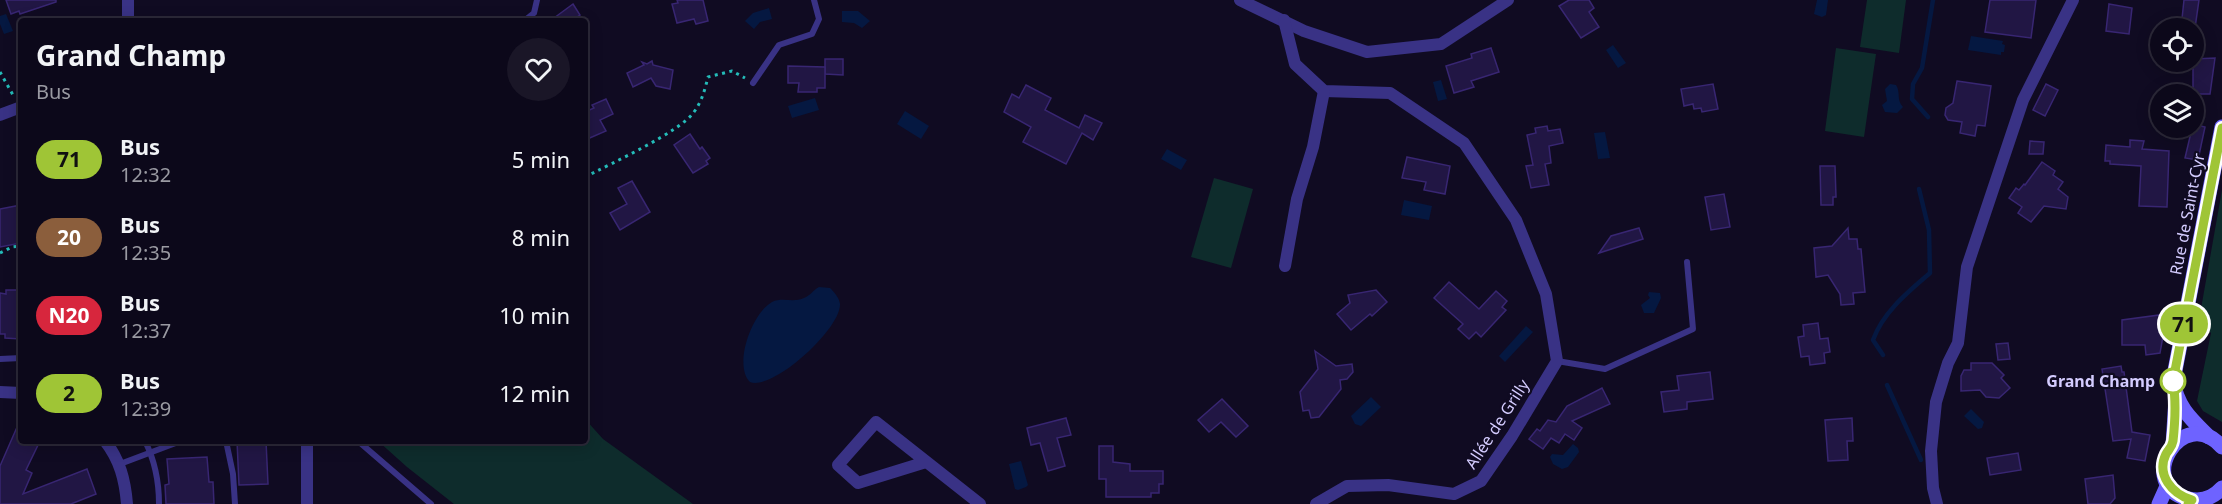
<!DOCTYPE html>
<html lang="fr">
<meta charset="utf-8">
<style>
:root{--surface:#0c081a;--page:#1a1627;--text:#f1f3f6;--muted:#9a9aa2;--line:#2c2939}
body{margin:0;font-family:"Noto Sans",sans-serif;background:var(--page);color:var(--text);height:100vh;display:flex;flex-direction:column;font-size:22px;white-space:nowrap}
*{box-sizing:border-box;margin:0}
p{font-size:20px;color:var(--muted)}
.icon{flex:none;width:33px;height:33px;fill:none;stroke:currentColor;stroke-width:2;stroke-linecap:round;stroke-linejoin:round}
.map{position:relative;flex:1;overflow:hidden}
.side{position:absolute;left:18px;top:18px;width:570px;height:426px;display:flex;flex-direction:column;background:var(--surface);border-radius:6px;box-shadow:0 3px 15px #0003,0 0 0 2px var(--line)}
.side>*{flex:none}
.badge{padding:0 12px;border-radius:20px;font-size:21px;line-height:39px}
.fabs{position:absolute;left:2150px;top:18px;display:grid;gap:12px}
.fabs a{display:grid;place-items:center;width:54px;height:54px;border-radius:50%;background:var(--surface);box-shadow:0 3px 15px #0003,0 0 0 2px var(--line);font-size:30px}
.map>.badge{position:absolute;translate:-50% -50%;box-shadow:0 0 0 3px #fff}
.round{display:grid;place-items:center;flex:none;width:63px;height:63px;border-radius:32px;background:var(--page)}
.head{display:flex;align-items:center;justify-content:space-between;height:102px;padding:0 18px}
h1{font-size:28px;font-weight:700;line-height:45px}
ul{padding:0;list-style:none}
li{display:flex;align-items:center;gap:18px;height:78px;padding:0 18px}
li div{flex:1}
li b{display:block;font-size:22px}
li em{font-style:normal}
li .badge{min-width:66px;font-weight:700;text-align:center}
.map>svg:first-child{display:block}
.green{fill:#0e2c2c}
.water{fill:#051841}
.lines{fill:none;stroke-linecap:round;stroke-linejoin:round}
.stream{stroke:#051841;stroke-width:4.5}
.building{fill:#211644;stroke:#382672;stroke-width:1.5}
.path{stroke:#24bcb9;stroke-width:3;stroke-dasharray:3 4.5;stroke-linecap:butt}
.service{stroke:#393285;stroke-width:6}
.minor{stroke:#393285;stroke-width:12}
.secondary{stroke:#6e63ff;stroke-width:15}
.line-casing{stroke:#fff;stroke-width:14}
.line{stroke:#9fc536;stroke-width:9}
.stop-dot{fill:#fff;stroke:#9fc536;stroke-width:3}
.labels{text-anchor:middle;stroke-width:4.5;stroke-linejoin:round;paint-order:stroke}
.street-label{font-size:16px;fill:#d4ccff;stroke:#100b22}
.stop-label{font-size:16px;font-weight:bold;fill:#d4ccff;stroke:#100b22;text-anchor:end}
</style>
<div class="map">
<svg width="2222" height="504" viewBox="0 0 2222 504">
<rect width="100%" height="100%" fill="#100b22"/>
<g class="green">
<path d="M 1867,0 L 1906,0 L 1899,53 L 1860,47 Z"/>
<path d="M 1836,48 L 1876,54 L 1864,137 L 1825,131 Z"/>
<path d="M 1214,178 L 1253,189 L 1231,268 L 1191,257 Z"/>
<path d="M 2222,190 L 2222,422 L 2203,411 L 2197,401 L 2211,333 L 2199,320 Z"/>
<path d="M 585,419 L 603,439 L 693,504 L 454,504 L 407,467 L 378,441 L 585,441 Z"/>
</g>
<g class="water">
<path d="M 1817,0 L 1828,0 L 1826,15 L 1822,17 L 1814,14 Z"/>
<path d="M 769,8 L 772,19 L 760,22 L 754,29 L 745,21 L 753,13 Z"/>
<path d="M 842,11 L 858,11 L 870,21 L 862,28 L 854,23 L 842,22 Z"/>
<path d="M 6,14 L 13,31 L 4,34 L 0,24 L 0,16 Z"/>
<path d="M 1971,36 L 2003,41 L 2002,44 L 2005,45 L 2004,52 L 2001,52 L 2001,55 L 1968,50 Z"/>
<path d="M 1613,45 L 1626,63 L 1618,68 L 1606,50 Z"/>
<path d="M 1441,80 L 1447,99 L 1438,101 L 1433,82 Z"/>
<path d="M 1890,84 L 1896,85 C 1901,92 1896,100 1903,107 L 1897,113 L 1885,112 L 1882,105 L 1887,101 L 1885,89 Z"/>
<path d="M 815,98 L 819,110 L 792,118 L 788,106 Z"/>
<path d="M 905,111 L 929,126 L 921,139 L 897,124 Z"/>
<path d="M 1605,132 L 1610,158 L 1598,159 L 1594,133 Z"/>
<path d="M 1167,149 L 1187,160 L 1181,170 L 1161,159 Z"/>
<path d="M 1404,200 L 1432,206 L 1429,220 L 1401,215 Z"/>
<path d="M 819,287 L 830,288 C 834,292 839,297 840,304 C 841,329 773,391 750,382 C 733,365 752,313 772,302 C 782,297 794,303 804,298 C 810,296 813,290 819,287 Z"/>
<path d="M 1649,292 L 1660,293 L 1661,298 L 1654,313 L 1644,313 L 1641,305 L 1650,298 L 1648,295 Z"/>
<path d="M 1526,326 L 1533,332 L 1505,362 L 1499,356 Z"/>
<path d="M 1371,397 L 1381,407 L 1361,426 L 1355,424 L 1351,416 Z"/>
<path d="M 1971,409 L 1984,422 L 1982,428 L 1978,429 L 1964,416 Z"/>
<path d="M 1573,444 L 1578,448 L 1579,452 L 1568,467 L 1562,469 L 1553,464 L 1550,457 L 1552,454 L 1563,455 Z"/>
<path d="M 1021,461 L 1028,485 L 1026,487 L 1018,490 L 1015,489 L 1009,464 Z"/>
</g>
<g class="lines">
<g class="stream">
<path d="M 1928,117 L 1912,99 L 1913,84 L 1922,68 L 1933,0"/>
<path d="M 1883,355 L 1873,340 C 1883,312 1908,292 1930,273 L 1929,230 L 1919,189"/>
<path d="M 1887,385 L 1921,460"/>
</g>
</g>
<g class="building">
<path d="M 6,0 L 56,0 L 56,2 L 20,14 L 19,11 L 11,14 Z"/>
<path d="M 677,0 L 703,0 L 708,21 L 696,24 L 694,19 L 677,23 L 672,4 L 678,3 Z"/>
<path d="M 1569,0 L 1589,0 L 1594,8 L 1589,12 L 1599,27 L 1581,38 L 1559,6 Z"/>
<path d="M 1990,0 L 2036,0 L 2031,38 L 1985,32 Z"/>
<path d="M 2184,0 L 2199,0 L 2195,28 L 2181,28 Z"/>
<path d="M 573,4 L 580,15 L 571,21 L 550,21 Z"/>
<path d="M 2109,4 L 2132,8 L 2129,34 L 2106,31 Z"/>
<path d="M 1491,48 L 1499,72 L 1471,81 L 1474,87 L 1454,93 L 1446,66 L 1472,58 L 1471,54 Z"/>
<path d="M 2215,58 L 2210,94 L 2193,94 L 2193,59 Z"/>
<path d="M 825,59 L 843,59 L 843,75 L 825,74 Z"/>
<path d="M 652,61 L 653,65 L 673,70 L 670,89 L 656,86 L 651,78 L 633,87 L 627,73 L 644,65 L 642,62 L 647,64 Z"/>
<path d="M 788,66 L 825,67 L 825,88 L 817,88 L 817,92 L 798,92 L 799,83 L 788,83 Z"/>
<path d="M 1957,81 L 1991,86 L 1985,126 L 1977,125 L 1975,136 L 1960,133 L 1962,122 L 1948,120 L 1945,115 L 1946,108 L 1953,103 Z"/>
<path d="M 1713,84 L 1718,109 L 1702,112 L 1701,108 L 1694,109 L 1693,104 L 1684,106 L 1681,89 Z"/>
<path d="M 2046,84 L 2058,90 L 2045,116 L 2033,110 Z"/>
<path d="M 1026,85 L 1051,98 L 1045,110 L 1079,128 L 1085,115 L 1102,123 L 1093,140 L 1082,133 L 1066,164 L 1023,142 L 1031,127 L 1004,112 L 1012,94 L 1019,98 Z"/>
<path d="M 606,99 L 613,114 L 600,120 L 606,131 L 585,140 L 585,112 L 594,108 L 592,105 Z"/>
<path d="M 2193,124 L 2205,127 L 2198,160 L 2185,158 Z"/>
<path d="M 1547,126 L 1548,131 L 1560,129 L 1563,143 L 1549,146 L 1551,163 L 1545,164 L 1549,185 L 1531,188 L 1526,166 L 1533,165 L 1527,135 L 1536,133 L 1535,128 Z"/>
<path d="M 690,134 L 700,149 L 702,147 L 710,158 L 706,161 L 708,164 L 693,173 L 674,145 Z"/>
<path d="M 2130,140 L 2144,141 L 2142,149 L 2169,151 L 2167,207 L 2139,206 L 2141,166 L 2110,164 L 2110,161 L 2105,161 L 2106,145 L 2130,147 Z"/>
<path d="M 2030,141 L 2044,142 L 2043,154 L 2029,154 Z"/>
<path d="M 1407,157 L 1450,166 L 1445,194 L 1424,190 L 1426,182 L 1402,178 Z"/>
<path d="M 2042,162 L 2055,171 L 2053,175 L 2063,182 L 2058,189 L 2068,197 L 2066,209 L 2044,206 L 2031,222 L 2018,213 L 2022,207 L 2009,198 L 2016,188 L 2019,190 L 2024,184 L 2025,185 Z"/>
<path d="M 1820,166 L 1835,166 L 1836,197 L 1833,197 L 1833,205 L 1821,205 Z"/>
<path d="M 632,181 L 650,212 L 620,230 L 610,213 L 627,204 L 618,188 Z"/>
<path d="M 1724,194 L 1730,227 L 1711,230 L 1705,197 Z"/>
<path d="M 21,205 L 21,243 L 0,247 L 0,209 Z"/>
<path d="M 1639,228 L 1643,239 L 1599,253 L 1611,236 Z"/>
<path d="M 1848,228 L 1849,239 L 1857,239 L 1858,249 L 1861,249 L 1865,292 L 1853,293 L 1854,304 L 1841,305 L 1840,294 L 1828,275 L 1816,277 L 1814,248 L 1832,246 Z"/>
<path d="M 1449,282 L 1479,309 L 1496,291 L 1507,301 L 1502,307 L 1506,310 L 1481,337 L 1476,332 L 1469,339 L 1458,329 L 1463,324 L 1434,298 Z"/>
<path d="M 6,290 L 21,290 L 21,339 L 5,338 L 5,334 L 0,334 L 0,293 L 6,294 Z"/>
<path d="M 1376,290 L 1387,302 L 1372,316 L 1370,314 L 1351,330 L 1337,314 L 1350,303 L 1348,295 Z"/>
<path d="M 2167,314 L 2160,353 L 2146,355 L 2145,345 L 2122,345 L 2122,320 Z"/>
<path d="M 1818,323 L 1820,339 L 1828,338 L 1830,352 L 1824,353 L 1825,363 L 1810,365 L 1809,356 L 1801,357 L 1798,337 L 1804,336 L 1803,325 Z"/>
<path d="M 2008,343 L 2010,359 L 1998,360 L 1996,344 Z"/>
<path d="M 1315,351 L 1336,366 L 1352,364 L 1353,372 L 1347,379 L 1340,380 L 1341,389 L 1319,417 L 1311,418 L 1309,410 L 1303,411 L 1300,392 L 1318,369 Z"/>
<path d="M 1971,363 L 1992,363 L 2004,375 L 2001,378 L 2010,388 L 1999,398 L 1986,397 L 1980,390 L 1961,391 L 1961,376 L 1964,370 L 1971,370 Z"/>
<path d="M 2121,366 L 2122,372 L 2124,372 L 2132,432 L 2150,435 L 2145,461 L 2127,458 L 2131,439 L 2113,441 L 2102,369 Z"/>
<path d="M 1710,372 L 1713,399 L 1687,402 L 1687,409 L 1664,412 L 1661,392 L 1679,390 L 1677,376 Z"/>
<path d="M 1602,388 L 1610,404 L 1572,421 L 1582,428 L 1574,440 L 1565,434 L 1559,443 L 1551,438 L 1543,449 L 1529,439 L 1537,429 L 1540,431 L 1548,420 L 1556,422 L 1567,406 Z"/>
<path d="M 1222,399 L 1248,426 L 1236,437 L 1221,422 L 1209,432 L 1198,420 Z"/>
<path d="M 21,418 L 21,441 L 40,441 L 26,470 L 32,473 L 23,494 L 87,469 L 96,494 L 71,504 L 0,504 L 0,466 Z"/>
<path d="M 1066,418 L 1071,435 L 1057,438 L 1065,466 L 1048,471 L 1040,443 L 1031,445 L 1027,428 Z"/>
<path d="M 1852,418 L 1853,441 L 1847,441 L 1848,460 L 1828,461 L 1825,420 Z"/>
<path d="M 237,441 L 266,441 L 268,484 L 239,485 Z"/>
<path d="M 1099,446 L 1113,446 L 1113,462 L 1130,464 L 1130,471 L 1163,471 L 1163,484 L 1159,484 L 1159,493 L 1151,493 L 1151,497 L 1106,497 L 1106,479 L 1099,479 Z"/>
<path d="M 2018,453 L 2021,470 L 1990,475 L 1987,458 Z"/>
<path d="M 207,457 L 209,482 L 213,482 L 214,504 L 166,504 L 165,485 L 169,484 L 167,459 Z"/>
<path d="M 2113,475 L 2115,498 L 2110,504 L 2088,504 L 2085,479 Z"/>
</g>
<g class="lines">
<g class="path">
<path d="M 0,72 L 13,95"/>
<path d="M 585,177 C 610,164 680,132 694,112 C 702,101 705,89 708,77 L 732,71 L 745,78"/>
<path d="M 0,253 L 12,247 L 21,246"/>
</g>
<g class="service">
<path d="M 524,21 L 534,13 L 537,0"/>
<path d="M 753,83 L 779,45 L 812,34 L 819,19 L 814,0"/>
<path d="M 0,359 L 21,358"/>
<path d="M 1557,361 L 1605,369 L 1693,329 L 1687,262"/>
<path d="M 145,441 C 155,461 159,482 159,504"/>
<path d="M 226,441 L 233,474 L 235,504"/>
<path d="M 358,441 L 431,504"/>
<path d="M 120,464 L 181,441"/>
</g>
<g class="minor">
<path d="M 128,0 L 128,21"/>
<path d="M 1240,0 L 1304,31 L 1367,52 L 1441,44 L 1508,0"/>
<path d="M 1284,20 L 1295,64 L 1324,91 L 1390,93 L 1464,143 L 1516,220 L 1546,294 L 1557,361 L 1512,436 L 1481,481 L 1454,494 L 1388,485 L 1347,486 L 1316,504"/>
<path d="M 0,115 L 21,107"/>
<path d="M 1285,266 L 1297,199 L 1313,147 L 1324,91"/>
<path d="M 0,392 L 21,393"/>
<path d="M 105,441 C 120,460 125,480 127,504"/>
<path d="M 307,441 L 307,504"/>
<path d="M 926,462 L 858,483 L 838,465 L 876,422 L 980,504"/>
<path d="M 1937,504 L 1933,488 L 1931,451 L 1936,402 L 1948,363 L 1958,343 L 1967,267 L 2023,100 L 2073,0"/>
</g>
<g class="secondary">
<path d="M 2209,437 C 2191,419 2177,407 2173,381 L 2222,127"/>
<path d="M 2173,445 L 2176,398"/>
<path d="M 2222,447 C 2182,402 2133,486 2189,499 C 2202,502 2214,497 2222,488"/>
<path d="M 2159,504 L 2168,484"/>
</g>
</g>
<g class="lines">
<g class="line-casing">
<path id="line" d="M 2188,504 L 2192,500 C 2172,494 2156,475 2166,454 C 2169,449 2172,447 2173,441 C 2175,423 2176,399 2173,381 L 2222,128"/>
</g>
<use href="#line" class="line"/>
</g>
<circle class="stop-dot" cx="2173" cy="381" r="12"/>
<g class="labels">
<g class="street-label">
<text transform="translate(2187 214) rotate(-79)" y="6">Rue de Saint-Cyr</text>
<text transform="translate(1497 424) rotate(-57)" y="6">Allée de Grilly</text>
</g>
<g class="stop-label">
<text x="2155" y="387">Grand Champ</text>
</g>
</g>
</svg>
<div class="fabs">
<a><svg class="icon" aria-label="locate" viewBox="0 0 24 24"><circle cx="12" cy="12" r="6"/><path d="M12 2v4M12 18v4M2 12h4M18 12h4"/></svg></a>
<a><svg class="icon" aria-label="layers" viewBox="0 0 24 24"><path d="M12 4l9 5-9 5-9-5zM3 14l9 5 9-5"/></svg></a>
</div>
<b class="badge" style="left:2184px;top:324px;background:#9fc536;color:#111">71</b>
<section class="side">
<div class="head"><div><h1>Grand Champ</h1><p>Bus</p></div><a class="round"><svg class="icon" aria-label="heart" viewBox="0 0 24 24"><path d="M12 20l-8-8c-3-5 5-10 8-4 3-6 11-1 8 4z"/></svg></a></div>
<ul>
<li><span class="badge" style="background:#9fc536;color:#111">71</span><div><b>Bus</b><p>12:32</p></div><em>5 min</em></li>
<li><span class="badge" style="background:#8b5e3c;color:#fff">20</span><div><b>Bus</b><p>12:35</p></div><em>8 min</em></li>
<li><span class="badge" style="background:#d7263d;color:#fff">N20</span><div><b>Bus</b><p>12:37</p></div><em>10 min</em></li>
<li><span class="badge" style="background:#9fc536;color:#111">2</span><div><b>Bus</b><p>12:39</p></div><em>12 min</em></li>
</ul>
</section>
</div>
